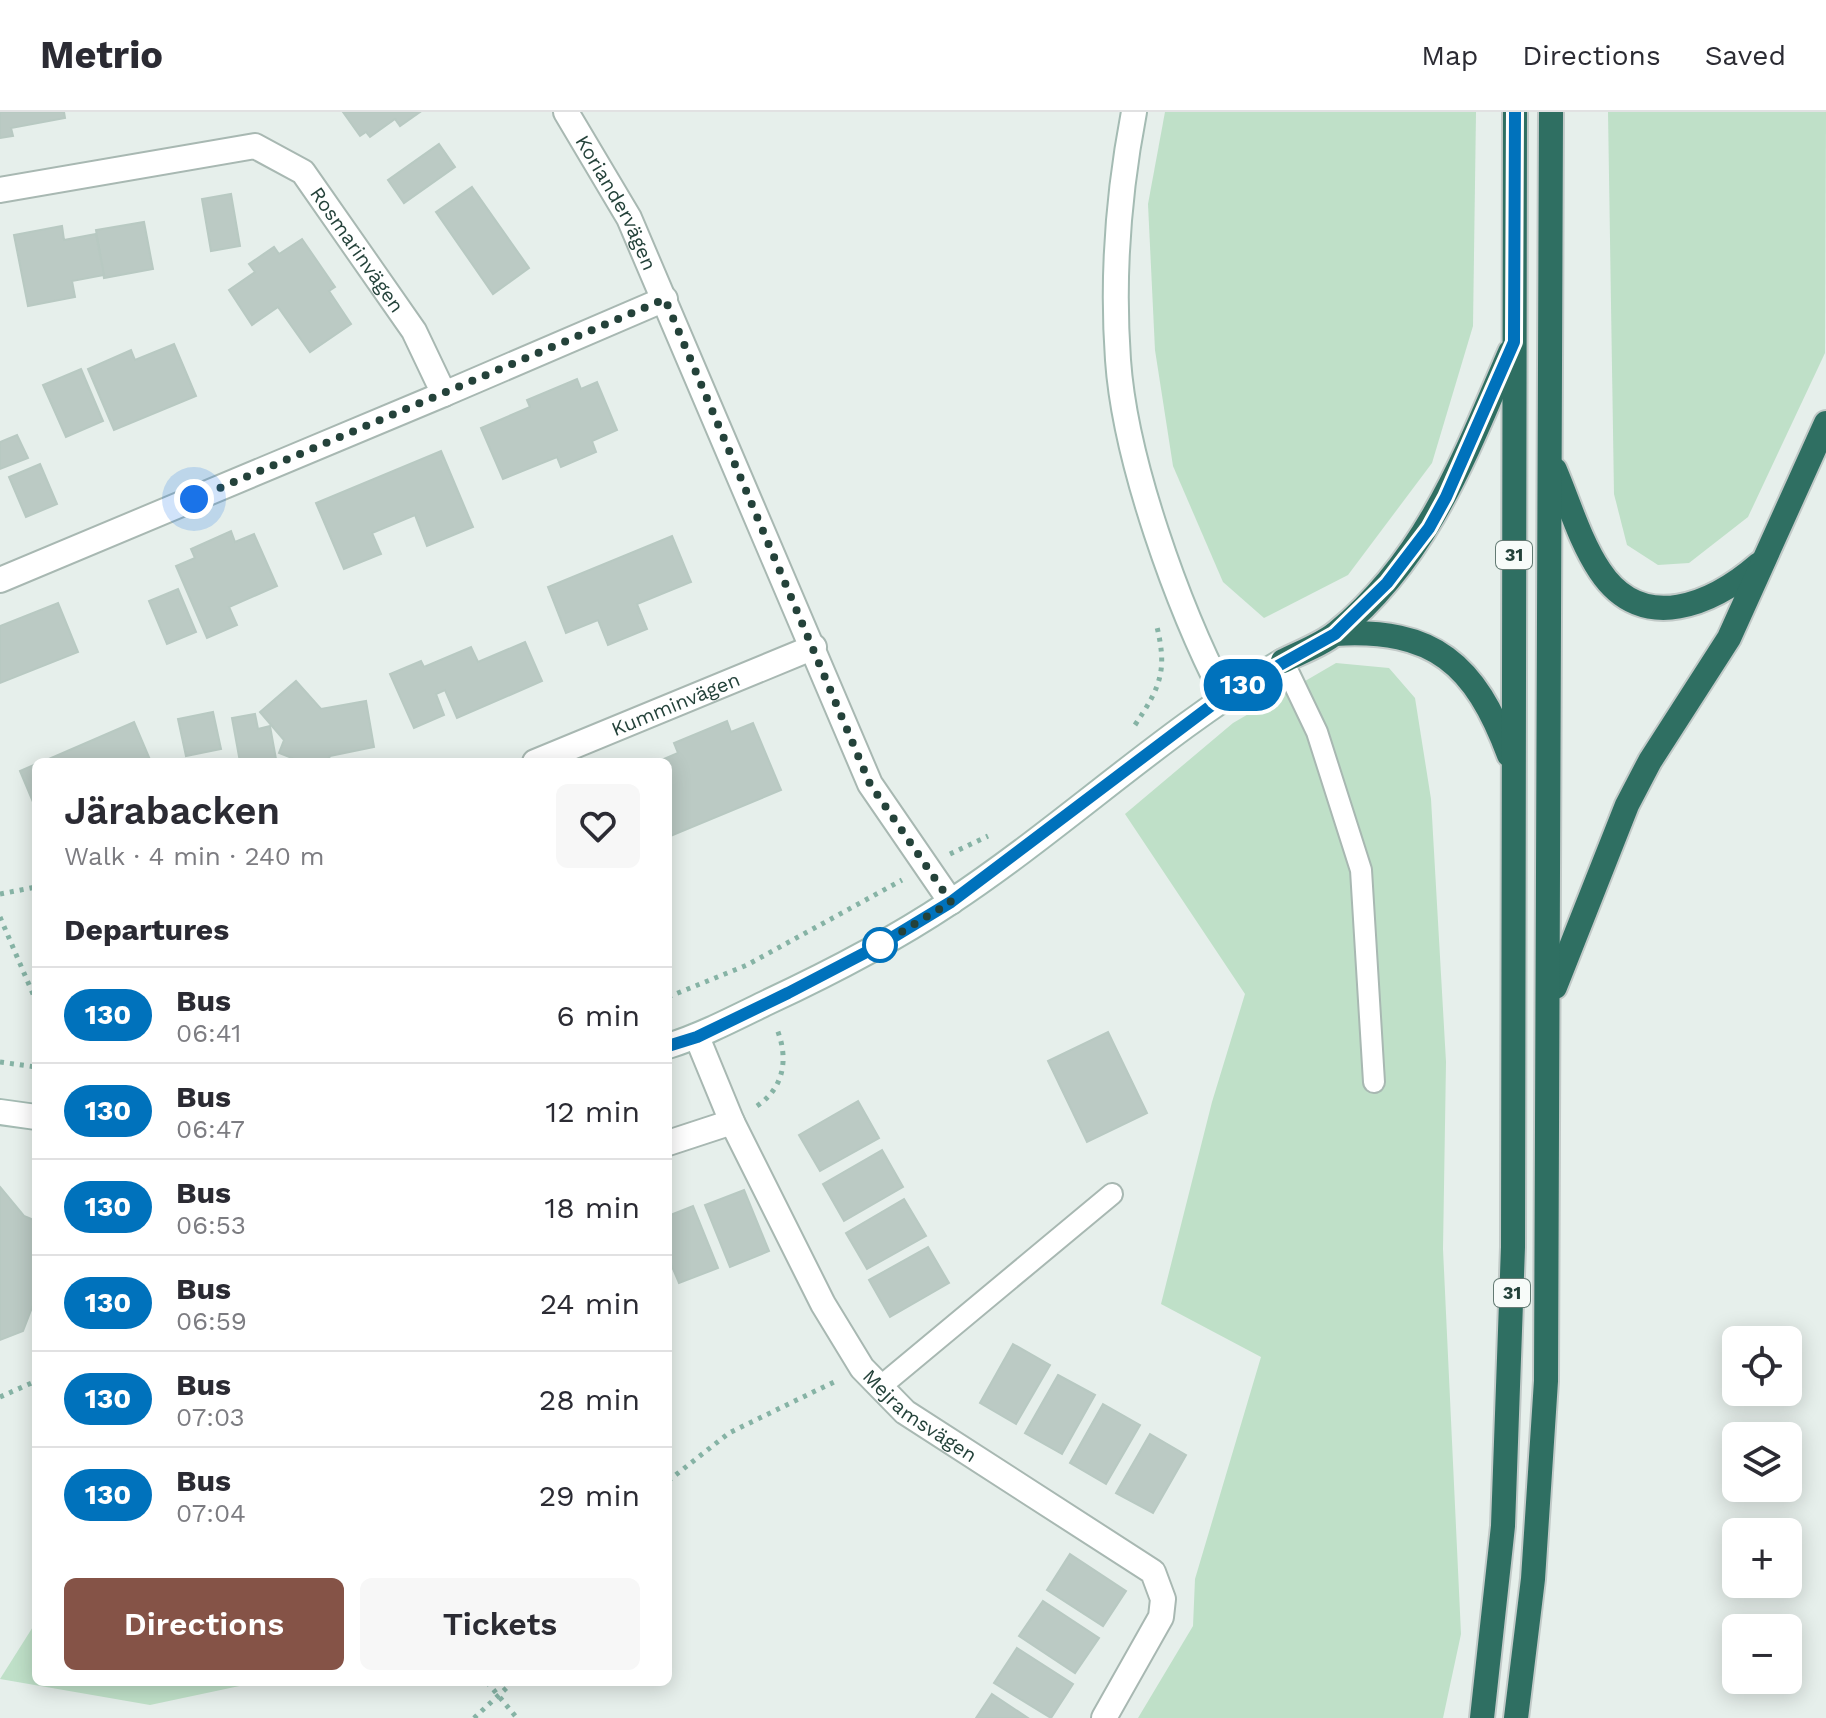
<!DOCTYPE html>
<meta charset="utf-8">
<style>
:root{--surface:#fff;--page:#f7f7f7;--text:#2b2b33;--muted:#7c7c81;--line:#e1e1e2;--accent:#855347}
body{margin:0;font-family:"Work Sans",sans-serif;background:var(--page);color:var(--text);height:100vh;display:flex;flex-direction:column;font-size:30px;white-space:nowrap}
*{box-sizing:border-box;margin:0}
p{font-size:26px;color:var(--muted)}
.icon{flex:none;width:44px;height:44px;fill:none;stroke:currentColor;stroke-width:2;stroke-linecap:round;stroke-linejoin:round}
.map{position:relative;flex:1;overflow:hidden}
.side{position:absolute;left:32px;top:646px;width:640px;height:928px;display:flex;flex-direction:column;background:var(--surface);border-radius:12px;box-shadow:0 4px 20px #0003}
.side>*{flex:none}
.badge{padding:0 16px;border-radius:26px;font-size:28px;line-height:52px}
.fabs{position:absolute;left:1722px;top:1214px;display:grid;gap:16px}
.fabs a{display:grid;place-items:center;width:80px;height:80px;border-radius:12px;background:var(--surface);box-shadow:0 4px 20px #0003;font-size:40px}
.you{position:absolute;width:40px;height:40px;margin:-20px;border:6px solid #fff;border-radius:50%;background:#1a73e8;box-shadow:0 0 0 12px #1a73e833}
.map>.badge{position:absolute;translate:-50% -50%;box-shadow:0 0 0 4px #fff}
h2{padding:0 32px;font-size:30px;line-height:72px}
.round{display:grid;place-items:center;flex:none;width:84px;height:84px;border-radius:12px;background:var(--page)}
.overview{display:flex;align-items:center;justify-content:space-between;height:136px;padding:0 32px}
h1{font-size:38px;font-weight:600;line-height:60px}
.button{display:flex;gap:16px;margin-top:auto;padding:16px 32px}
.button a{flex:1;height:92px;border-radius:12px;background:var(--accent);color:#fff;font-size:32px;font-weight:600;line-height:92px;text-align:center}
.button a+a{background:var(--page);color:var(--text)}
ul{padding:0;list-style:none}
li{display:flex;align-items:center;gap:24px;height:96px;padding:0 32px;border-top:2px solid var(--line)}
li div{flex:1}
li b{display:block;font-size:30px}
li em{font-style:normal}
li .badge{min-width:88px;font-weight:700;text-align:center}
header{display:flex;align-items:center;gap:48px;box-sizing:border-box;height:112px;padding:0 40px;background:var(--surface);border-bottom:2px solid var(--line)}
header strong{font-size:38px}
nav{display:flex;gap:44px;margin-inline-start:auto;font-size:28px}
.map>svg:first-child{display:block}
.green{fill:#bfe0c8}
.building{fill:#bbcac4;stroke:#b8c9c2;stroke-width:2}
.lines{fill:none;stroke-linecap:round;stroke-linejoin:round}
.lane-casing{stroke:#a8b8b2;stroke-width:24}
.street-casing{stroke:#a8b8b2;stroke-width:28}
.secondary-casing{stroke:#a4bbb3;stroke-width:28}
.highway-casing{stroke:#c2cac8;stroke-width:28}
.path{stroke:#86b3a5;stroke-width:5;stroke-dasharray:4 6;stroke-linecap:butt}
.lane{stroke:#fff;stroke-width:20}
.street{stroke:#fff;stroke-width:24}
.secondary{stroke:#fff;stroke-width:24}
.highway{stroke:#2f6f62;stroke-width:24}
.line-casing{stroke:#fff;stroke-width:18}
.line{stroke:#0072bc;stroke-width:12}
.walk{stroke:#24423a;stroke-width:8;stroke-dasharray:0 14.4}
.stop-dot{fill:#fff;stroke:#0072bc;stroke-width:4}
.labels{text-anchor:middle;stroke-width:8;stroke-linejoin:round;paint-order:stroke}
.shield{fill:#f7fbf9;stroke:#637a73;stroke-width:2}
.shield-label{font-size:18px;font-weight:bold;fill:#24423a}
.street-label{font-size:20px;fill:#24423a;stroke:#f7fbf9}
</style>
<header>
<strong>Metrio</strong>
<nav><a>Map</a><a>Directions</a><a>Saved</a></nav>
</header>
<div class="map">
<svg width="1826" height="1606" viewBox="0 0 1826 1606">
<rect width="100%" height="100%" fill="#e6efeb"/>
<g class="green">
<path d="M 1165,0 L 1476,0 L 1473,214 L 1432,351 L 1348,463 L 1264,506 L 1223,470 L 1173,354 L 1155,238 L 1148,92 Z"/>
<path d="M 1608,0 L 1826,0 L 1825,241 L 1748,405 L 1689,451 L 1658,453 L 1627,433 L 1614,382 Z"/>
<path d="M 1336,551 L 1389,556 L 1415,586 L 1431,687 L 1446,950 L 1443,1137 L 1461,1522 L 1443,1606 L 1138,1606 L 1193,1514 L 1195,1467 L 1261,1245 L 1161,1192 L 1212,990 L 1245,882 L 1125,702 L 1233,611 Z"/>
<path d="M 36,1510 L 36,1570 L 258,1570 L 150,1593 L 0,1567 Z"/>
</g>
<g class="building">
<path d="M 0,0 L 64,0 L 65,6 L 11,16 L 13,24 L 0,26 Z"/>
<path d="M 343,0 L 420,0 L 400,14 L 395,7 L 370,25 L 366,20 L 360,24 Z"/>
<path d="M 439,32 L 455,55 L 404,91 L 388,68 Z"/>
<path d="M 472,75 L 529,156 L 493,182 L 436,100 Z"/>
<path d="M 231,82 L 240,134 L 211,139 L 202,87 Z"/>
<path d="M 144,110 L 153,157 L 104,166 L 96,118 Z"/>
<path d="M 62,114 L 64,128 L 96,122 L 104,163 L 72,169 L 75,185 L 28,194 L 14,123 Z"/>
<path d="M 302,127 L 335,175 L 329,179 L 351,212 L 310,240 L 278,195 L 252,213 L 229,178 L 255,160 L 249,152 L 274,135 L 279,142 Z"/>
<path d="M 174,232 L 196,284 L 114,318 L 88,257 L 131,238 L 135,248 Z"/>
<path d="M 81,257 L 103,309 L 66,325 L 43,273 Z"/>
<path d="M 577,267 L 581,277 L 597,270 L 617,318 L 592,329 L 596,340 L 561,355 L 557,345 L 503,367 L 481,316 L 530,295 L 527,288 Z"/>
<path d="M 17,323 L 28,346 L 0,357 L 0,330 Z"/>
<path d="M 441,339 L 473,415 L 427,434 L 415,403 L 372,421 L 381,442 L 344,457 L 316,391 Z"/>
<path d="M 40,352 L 57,392 L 26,405 L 9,365 Z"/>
<path d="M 231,419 L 235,430 L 254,422 L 277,474 L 229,495 L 237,513 L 207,526 L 176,454 L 195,446 L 191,437 Z"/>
<path d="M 672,424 L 691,470 L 637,492 L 647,517 L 608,533 L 598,508 L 566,521 L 548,475 Z"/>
<path d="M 178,477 L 196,520 L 167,532 L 149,489 Z"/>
<path d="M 58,491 L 78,540 L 0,571 L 0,514 Z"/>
<path d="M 525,530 L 542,569 L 457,606 L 445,578 L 436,582 L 444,603 L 414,616 L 390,562 L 421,549 L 424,555 L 471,535 L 478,550 Z"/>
<path d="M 296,569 L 321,597 L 366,589 L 374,635 L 330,644 L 327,650 L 302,650 L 279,641 L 284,628 L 260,600 Z"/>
<path d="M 213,600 L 221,637 L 186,644 L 178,607 Z"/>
<path d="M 255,602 L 258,617 L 270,614 L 276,647 L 240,650 L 232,606 Z"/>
<path d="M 727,609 L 731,620 L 753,611 L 781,678 L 668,725 L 668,650 L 657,650 L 678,641 L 674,631 Z"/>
<path d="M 134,610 L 151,650 L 42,650 Z"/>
<path d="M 36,652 L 36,697 L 20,659 Z"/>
<path d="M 1108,920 L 1147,1001 L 1087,1030 L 1048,949 Z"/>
<path d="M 858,989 L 879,1026 L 820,1059 L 799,1023 Z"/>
<path d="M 882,1038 L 903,1075 L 844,1109 L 823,1072 Z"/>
<path d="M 0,1075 L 24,1104 L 36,1109 L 36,1185 L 23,1219 L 0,1228 Z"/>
<path d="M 744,1078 L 769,1139 L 730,1155 L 705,1093 Z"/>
<path d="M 904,1087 L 926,1124 L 867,1157 L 846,1121 Z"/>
<path d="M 693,1094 L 718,1156 L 679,1171 L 668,1145 L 668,1104 Z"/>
<path d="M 928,1135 L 949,1171 L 890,1205 L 869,1168 Z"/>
<path d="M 1013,1232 L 1050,1253 L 1016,1312 L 980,1291 Z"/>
<path d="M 1058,1263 L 1095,1283 L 1062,1342 L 1025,1321 Z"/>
<path d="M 1103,1292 L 1140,1313 L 1106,1372 L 1070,1351 Z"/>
<path d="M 1150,1322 L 1186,1343 L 1153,1401 L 1116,1381 Z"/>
<path d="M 1070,1442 L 1126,1479 L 1103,1514 L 1047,1478 Z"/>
<path d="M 1043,1489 L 1099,1526 L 1075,1561 L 1019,1524 Z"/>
<path d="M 1017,1536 L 1073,1572 L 1051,1606 L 994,1571 Z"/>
<path d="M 992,1582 L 1028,1606 L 976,1606 Z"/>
</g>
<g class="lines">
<g class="lane-casing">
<g id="lane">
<path d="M 1283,549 L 1317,620 L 1361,758 L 1374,970"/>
<path d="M 880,1275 L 1112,1082"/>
</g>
</g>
<g class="street-casing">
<g id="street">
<path id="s1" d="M 566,0 L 629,106 L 870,672 L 951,790"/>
<path id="s2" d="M 0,78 L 255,34 L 303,60 L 414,219 L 444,282 L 0,468"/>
<path d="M 444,282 L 665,187"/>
<path id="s3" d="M 535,650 L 814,535"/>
<path id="s4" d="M 697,925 L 732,1010 L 823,1192 L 862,1256 L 905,1300 L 1153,1460 L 1163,1487 L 1161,1505 L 1104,1606"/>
<path d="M 668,1031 L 732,1010"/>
</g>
</g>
<g class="secondary-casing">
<g id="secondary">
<path d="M 1134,0 C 1118,83 1112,164 1118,248 C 1125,349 1178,495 1224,584"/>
<path d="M 668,934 C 703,923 735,906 768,890 C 830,861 892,829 949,791 C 1064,715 1164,619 1283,549"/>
<path d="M 0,1000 L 36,1005"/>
</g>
</g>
<g class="highway-casing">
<g id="highway">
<path d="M 1555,358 C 1569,391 1580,429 1600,459 C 1643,524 1714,491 1759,452"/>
<path d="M 1335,522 C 1434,516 1475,552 1509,643"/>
<path d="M 1283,549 C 1301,540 1323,532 1337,520 C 1427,446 1465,344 1510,240"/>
<path d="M 1555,875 L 1627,693 L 1650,649 L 1729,526 L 1826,311"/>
<path d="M 1482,1606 L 1503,1414 L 1513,1135 L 1515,0"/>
<path d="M 1516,1606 L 1533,1467 L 1546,1269 L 1551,0"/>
</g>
</g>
<g class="path">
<path d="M 1135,613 C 1161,574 1168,558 1156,511"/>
<path d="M 950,742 L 988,724"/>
<path d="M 0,782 L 36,775"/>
<path d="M 0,805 L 36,889"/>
<path d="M 668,885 L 747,853 L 902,768"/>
<path d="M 0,950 L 36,955"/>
<path d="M 757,994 C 785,975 789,945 776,915"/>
<path d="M 0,1285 L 36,1269"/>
<path d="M 668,1369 L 729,1321 L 836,1269"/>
<path d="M 487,1570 L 517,1606"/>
<path d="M 474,1606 L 513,1570"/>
</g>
<use href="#lane" class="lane"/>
<use href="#street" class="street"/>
<use href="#secondary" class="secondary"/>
<use href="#highway" class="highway"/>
</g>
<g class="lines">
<g class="line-casing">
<path id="line" d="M 668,934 L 697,925 L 788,881 L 880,833 L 951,790 L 1224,584 L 1335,522 L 1387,471 L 1429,416 L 1446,385 L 1514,230 L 1515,0"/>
</g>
<use href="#line" class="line"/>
<path class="walk" d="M 194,387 L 665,187 L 870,672 L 951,790 L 880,833"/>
</g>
<circle class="stop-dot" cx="880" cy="833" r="16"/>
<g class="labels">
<g class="shield">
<rect x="1496" y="429" width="36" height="28" rx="6"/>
<rect x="1494" y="1167" width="36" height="28" rx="6"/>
</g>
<g class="shield-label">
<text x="1514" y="449">31</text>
<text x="1512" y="1187">31</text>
</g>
<g class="street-label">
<text dy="7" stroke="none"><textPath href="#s1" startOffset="104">Koriandervägen</textPath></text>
<text dy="7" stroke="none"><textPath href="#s2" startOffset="408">Rosmarinvägen</textPath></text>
<text dy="7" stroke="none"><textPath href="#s3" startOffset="152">Kumminvägen</textPath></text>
<text dy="7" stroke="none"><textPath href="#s4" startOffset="446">Mejramsvägen</textPath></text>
</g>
</g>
</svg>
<div class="fabs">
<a><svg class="icon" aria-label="locate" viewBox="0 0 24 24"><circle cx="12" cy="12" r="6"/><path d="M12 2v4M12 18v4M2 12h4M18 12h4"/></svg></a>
<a><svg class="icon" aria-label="layers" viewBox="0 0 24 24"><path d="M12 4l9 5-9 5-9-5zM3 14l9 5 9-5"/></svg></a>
<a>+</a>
<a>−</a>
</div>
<div class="you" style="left:194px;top:387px"></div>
<b class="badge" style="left:1243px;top:573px;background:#0072bc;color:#fff">130</b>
<section class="side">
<div class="overview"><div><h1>Järabacken</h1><p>Walk · 4 min · 240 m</p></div><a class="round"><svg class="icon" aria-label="heart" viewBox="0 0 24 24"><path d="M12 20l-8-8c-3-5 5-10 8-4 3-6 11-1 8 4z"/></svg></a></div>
<h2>Departures</h2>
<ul>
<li><span class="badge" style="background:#0072bc;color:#fff">130</span><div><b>Bus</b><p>06:41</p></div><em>6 min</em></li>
<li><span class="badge" style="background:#0072bc;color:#fff">130</span><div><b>Bus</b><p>06:47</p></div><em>12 min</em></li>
<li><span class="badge" style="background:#0072bc;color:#fff">130</span><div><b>Bus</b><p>06:53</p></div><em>18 min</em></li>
<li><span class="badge" style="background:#0072bc;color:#fff">130</span><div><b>Bus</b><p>06:59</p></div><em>24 min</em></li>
<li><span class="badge" style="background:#0072bc;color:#fff">130</span><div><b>Bus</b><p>07:03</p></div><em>28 min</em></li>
<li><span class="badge" style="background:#0072bc;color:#fff">130</span><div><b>Bus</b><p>07:04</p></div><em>29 min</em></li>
</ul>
<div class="button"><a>Directions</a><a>Tickets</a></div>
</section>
</div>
